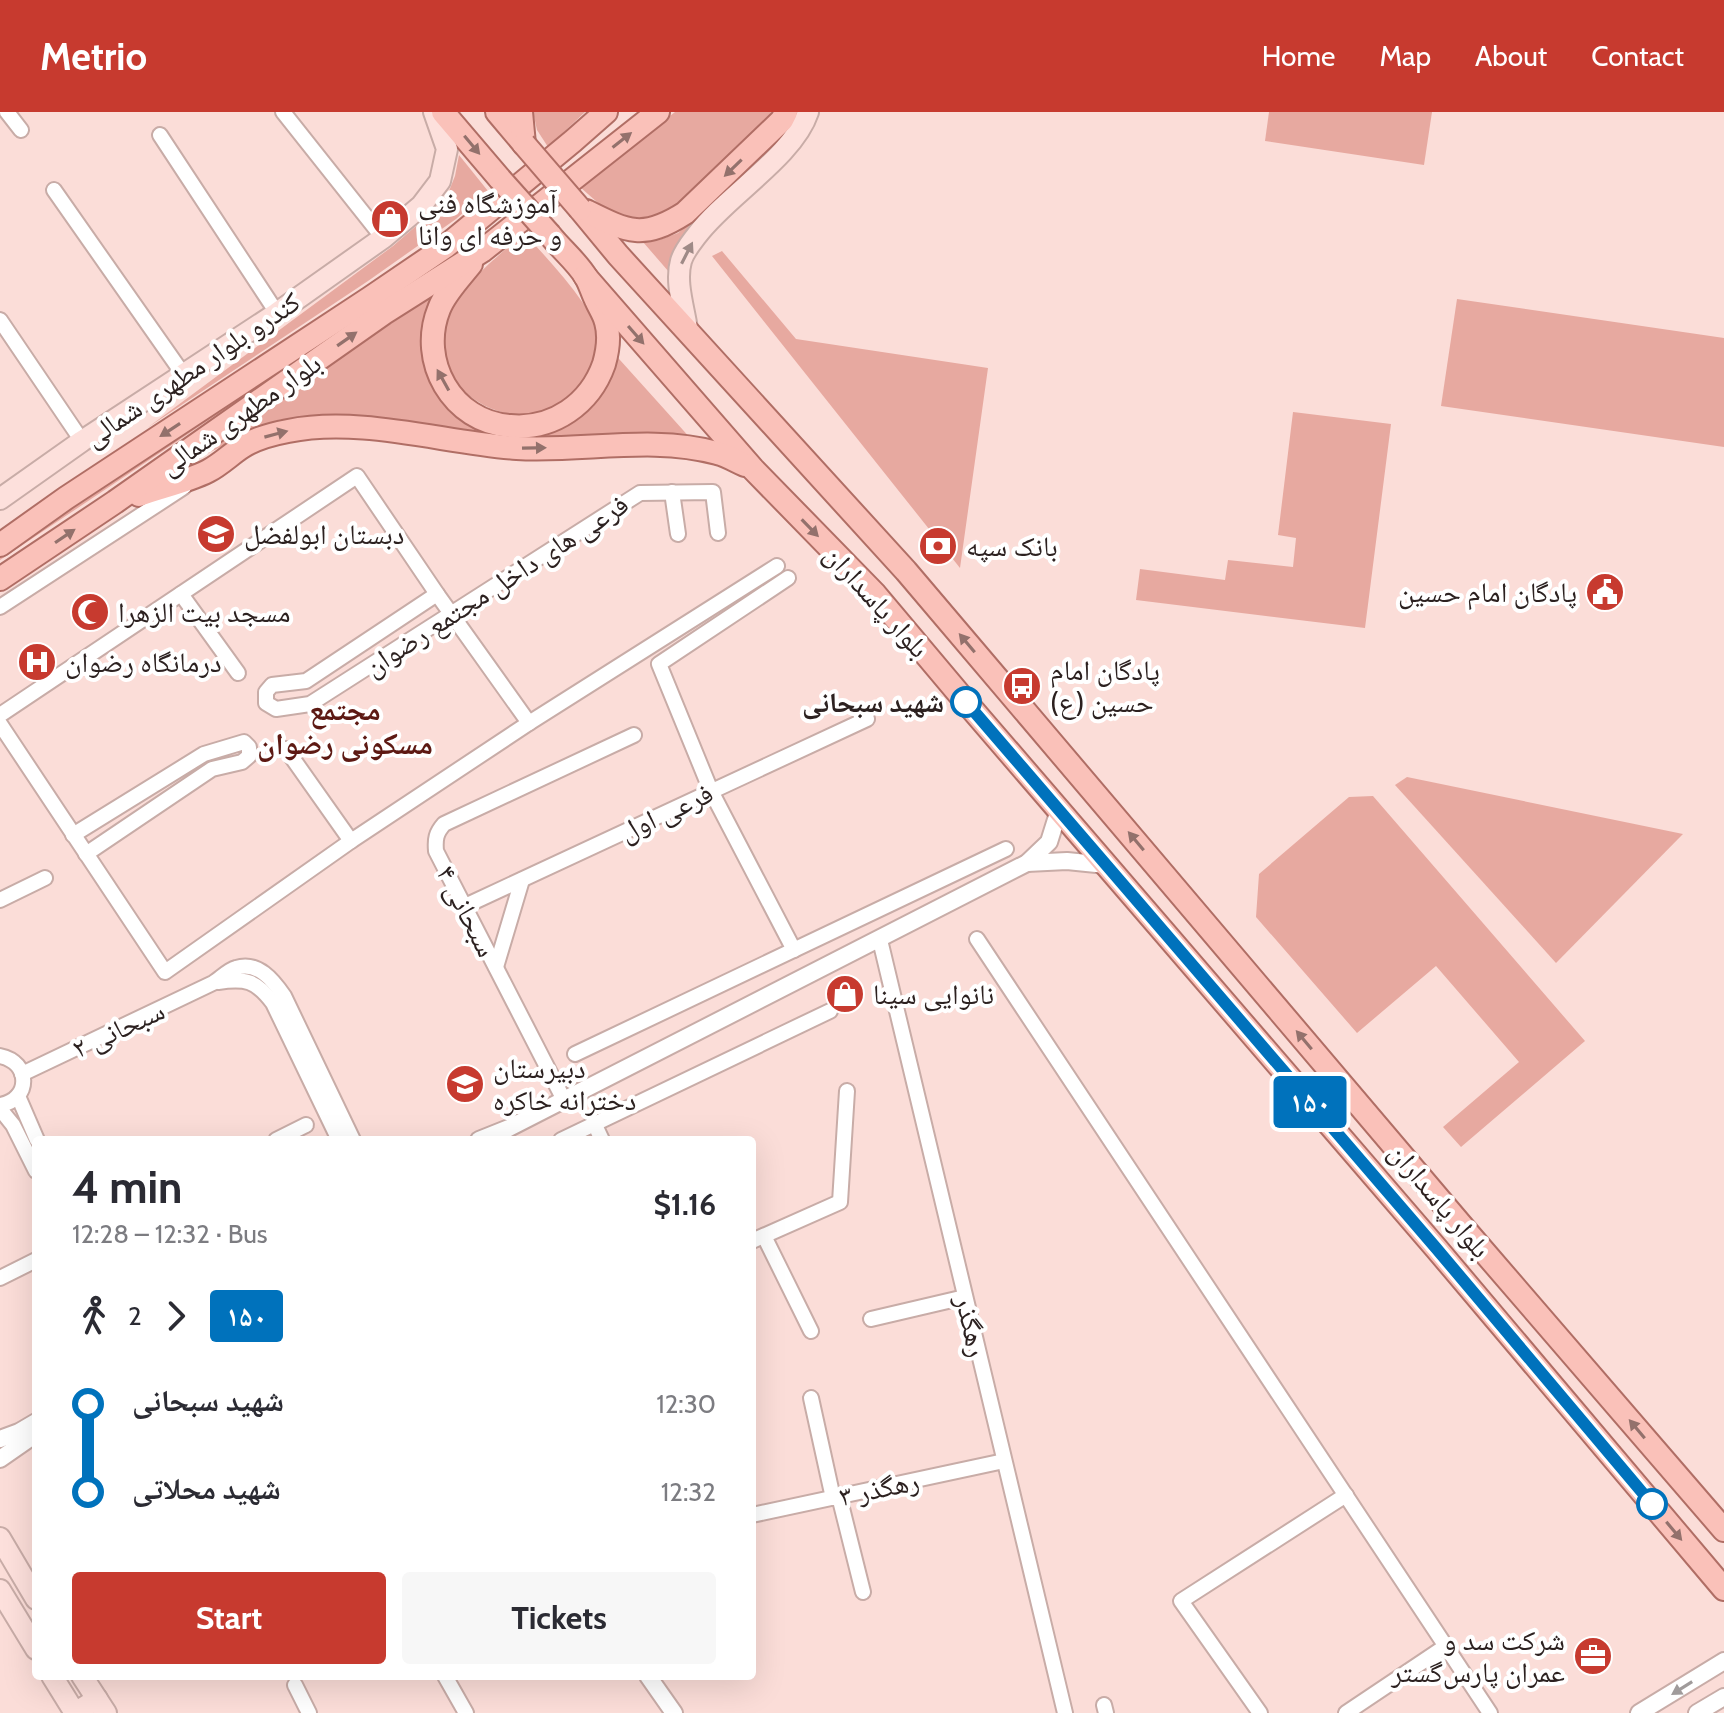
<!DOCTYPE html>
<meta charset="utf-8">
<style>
:root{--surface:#fff;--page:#f7f7f7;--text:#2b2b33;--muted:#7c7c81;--accent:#c73a2f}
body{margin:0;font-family:Cabin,"Noto Naskh Arabic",sans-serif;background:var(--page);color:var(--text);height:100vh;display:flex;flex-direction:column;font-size:30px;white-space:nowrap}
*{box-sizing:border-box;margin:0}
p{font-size:26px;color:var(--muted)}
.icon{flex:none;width:44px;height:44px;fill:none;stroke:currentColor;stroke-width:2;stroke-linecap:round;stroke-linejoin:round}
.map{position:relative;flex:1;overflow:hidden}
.side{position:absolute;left:32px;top:1024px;width:724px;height:544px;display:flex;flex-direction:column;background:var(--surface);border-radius:8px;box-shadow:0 8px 32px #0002}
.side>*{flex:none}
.badge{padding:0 16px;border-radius:6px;font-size:28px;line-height:52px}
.map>.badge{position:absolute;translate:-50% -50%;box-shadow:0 0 0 4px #fff}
.legs{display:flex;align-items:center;gap:12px;height:88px;padding:0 40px;font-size:26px}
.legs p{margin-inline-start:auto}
.summary{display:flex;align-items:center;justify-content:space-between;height:136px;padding:0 40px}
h1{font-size:44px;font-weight:800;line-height:60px}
.action{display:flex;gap:16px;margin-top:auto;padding:16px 40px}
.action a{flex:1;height:92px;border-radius:8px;background:var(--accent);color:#fff;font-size:32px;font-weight:800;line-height:92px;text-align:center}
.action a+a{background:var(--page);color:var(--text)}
ul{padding:0 40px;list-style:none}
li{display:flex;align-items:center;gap:28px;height:88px;font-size:30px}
li i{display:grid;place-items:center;width:12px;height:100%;margin:0 10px;background:currentColor}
li i::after{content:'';width:20px;height:20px;margin:-10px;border:6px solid;border-radius:50%;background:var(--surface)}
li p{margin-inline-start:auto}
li:first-child i{background:linear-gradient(#0000 50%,currentColor 0)}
li:last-child i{background:linear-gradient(currentColor 50%,#0000 0)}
header{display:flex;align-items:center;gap:48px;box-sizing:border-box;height:112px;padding:0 40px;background:var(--accent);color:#fff}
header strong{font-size:38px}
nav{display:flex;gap:44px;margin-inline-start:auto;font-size:28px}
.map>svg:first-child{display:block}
.green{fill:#e7a9a0}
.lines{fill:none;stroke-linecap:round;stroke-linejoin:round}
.minor-casing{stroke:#c8aca7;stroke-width:18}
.tertiary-casing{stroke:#c8aca7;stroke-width:20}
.secondary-casing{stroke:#c8aca7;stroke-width:24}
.primary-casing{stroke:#b06e65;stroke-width:26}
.minor{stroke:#fff;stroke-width:14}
.tertiary{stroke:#fff;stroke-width:16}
.secondary{stroke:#fde0dc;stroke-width:20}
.primary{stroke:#fac1b9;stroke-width:22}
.primary-bridge-casing{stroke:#b06e65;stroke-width:26;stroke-linecap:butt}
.primary-bridge{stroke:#fac1b9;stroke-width:22}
.oneway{fill:#93716c}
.oneway2{fill:#9f8a87}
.oneway3{fill:#a09b9b}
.line-1-casing{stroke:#fff;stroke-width:18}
.line-1{stroke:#0072bc;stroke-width:12}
.stop-1-dot{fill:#fff;stroke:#0072bc;stroke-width:4}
.labels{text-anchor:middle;stroke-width:8;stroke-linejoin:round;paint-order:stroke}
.poi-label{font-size:28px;fill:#2c2120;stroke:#fff;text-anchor:start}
.street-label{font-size:28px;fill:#2c2120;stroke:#fff}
.stop-label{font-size:28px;font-weight:bold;fill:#2c2120;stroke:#fff;text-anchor:end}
.neighbourhood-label{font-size:30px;font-weight:bold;fill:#5d1913;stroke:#fff}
</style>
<header>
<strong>Metrio</strong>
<nav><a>Home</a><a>Map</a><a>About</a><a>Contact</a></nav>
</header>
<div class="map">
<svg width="1724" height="1601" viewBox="0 0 1724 1601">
<rect width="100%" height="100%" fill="#fbddd8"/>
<g class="green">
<path d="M 533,0 L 585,0 L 548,35 L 537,18 Z"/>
<path d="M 675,0 L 773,0 L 680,94 L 648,108 L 615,106 L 580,75 Z"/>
<path d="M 1269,0 L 1432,0 L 1424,53 L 1265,29 Z"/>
<path d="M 459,43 L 488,79 L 456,107 L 368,169 L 147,316 L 393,134 L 445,89 L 455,64 Z"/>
<path d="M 749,57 L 684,124 L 669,160 L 643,130 L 659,128 L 678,121 Z"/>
<path d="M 524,121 C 545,144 566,166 583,191 C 586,196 591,201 593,206 C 601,222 598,243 590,258 C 587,263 584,270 581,274 C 527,341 415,280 449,200 C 461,173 503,140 524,121 Z"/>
<path d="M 722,139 L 796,227 L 988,256 L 960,456 L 712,144 Z"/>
<path d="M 439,179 L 423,221 L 422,242 L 431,271 L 443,289 L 544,319 L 611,238 L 692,328 L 497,325 L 421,311 L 388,307 L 306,304 L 278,308 L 259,315 L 172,360 Z"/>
<path d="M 1457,187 L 1724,226 L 1724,335 L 1441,294 Z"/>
<path d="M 339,216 L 342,219 L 0,448 L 0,441 Z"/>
<path d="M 1293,300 L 1391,312 L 1365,516 L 1136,488 L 1140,457 L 1225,468 L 1228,448 L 1293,455 L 1296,426 L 1278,423 Z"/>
<path d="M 1407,665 L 1683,722 L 1556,851 L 1395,673 Z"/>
<path d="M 1373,684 L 1585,929 L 1461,1035 L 1443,1015 L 1519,950 L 1436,854 L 1357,921 L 1256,805 L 1259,762 L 1349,685 Z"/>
</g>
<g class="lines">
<g class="minor-casing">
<g id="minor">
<path d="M 7,0 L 21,18"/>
<path d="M 283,0 L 383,126"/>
<path d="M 160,23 L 277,201"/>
<path d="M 54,78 L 183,262"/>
<path d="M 0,208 L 82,329"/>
<path d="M 672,380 L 678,422"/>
<path d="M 788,466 L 659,552 L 711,679 L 794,838"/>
<path d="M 181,482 L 238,561"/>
<path d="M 437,482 L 306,569 L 272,573 L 266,580 L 266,591 L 276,597 L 310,592 L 640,381 L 713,380 L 718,421"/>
<path d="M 0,495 L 184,375"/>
<path d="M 0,603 L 357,364 L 437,482 L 529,611"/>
<path d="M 0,612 L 165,860 L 351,729 L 529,611 L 777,454"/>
<path d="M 286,637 L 351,729"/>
<path d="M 73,723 L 204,642 L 244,630 L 249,635 L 249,644 L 242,650 L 212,657 L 86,742"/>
<path d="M 0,788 L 45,766"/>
<path d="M 465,794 L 867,607"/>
<path d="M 977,827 L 1490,1601"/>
<path d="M 880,828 L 1065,1601"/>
<path d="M 496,855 L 522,768"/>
<path d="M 218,870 C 245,866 256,868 273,891 L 339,1028"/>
<path d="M 575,942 L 1006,737"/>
<path d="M 0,944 C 31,950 31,988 0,993"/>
<path d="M 22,962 L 213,871 C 220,867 228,858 236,856 C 258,849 273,868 284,884 L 353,1028"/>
<path d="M 18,984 L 37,1028"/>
<path d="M 564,988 L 436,739 C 435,727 436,721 444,712 L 634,623"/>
<path d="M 0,997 L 13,1013 L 36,1059"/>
<path d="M 594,1011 L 602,1028"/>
<path d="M 276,1028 L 306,1013"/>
<path d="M 561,1028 L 830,899"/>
<path d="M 764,1124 L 811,1219"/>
<path d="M 752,1129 L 840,1090 L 847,979"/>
<path d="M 0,1166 L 36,1148"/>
<path d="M 871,1207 L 965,1185"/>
<path d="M 811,1286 L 833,1386"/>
<path d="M 839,1384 L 863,1480"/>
<path d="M 752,1403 L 1004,1349"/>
<path d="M 445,1564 L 466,1601"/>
<path d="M 295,1573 L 309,1601"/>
<path d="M 1104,1593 L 1106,1601"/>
<path d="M 1260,1601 L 1181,1489 L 1346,1383"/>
<path d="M 1346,1601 L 1446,1534"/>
</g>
</g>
<g class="tertiary-casing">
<g id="tertiary">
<path d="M 1027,751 L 1067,749 L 1106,753"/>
<path d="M 479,1028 L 509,1016 L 1027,751 L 1049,730 L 1059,698"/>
<path d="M 0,1327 L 19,1320 L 36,1310"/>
<path d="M 0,1347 L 36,1322"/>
<path d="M 648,1564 L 674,1601"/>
<path d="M 1639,1601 L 1724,1549"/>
<path d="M 1697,1601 L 1724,1585"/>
</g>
</g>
<g class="secondary-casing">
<g id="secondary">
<path d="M 687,217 C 684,196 675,170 681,149 C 684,139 691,131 697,123 C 726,84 793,45 808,0"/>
<path d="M 0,387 L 82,329 L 277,201 L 383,126 L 421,94 L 440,69 L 447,37 L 434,0"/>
<path d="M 0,1426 L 36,1487"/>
<path d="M 0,1478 L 36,1537"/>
<path d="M 52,1564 L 75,1601 L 97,1587"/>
<path d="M 82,1564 L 106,1601"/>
</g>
</g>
<g class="primary-casing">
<g id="primary">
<path d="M 443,0 L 500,67"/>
<path d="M 497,0 L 524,32"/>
<path d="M 521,0 L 524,32"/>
<path d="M 580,97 L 618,143 L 906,459 L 1467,1120 L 1724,1418"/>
<path d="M 586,99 C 628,120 643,128 685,101 L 782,8 L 786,0"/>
<path d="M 471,152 C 460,166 445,181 439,197 C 418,249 452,310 510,314 C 553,318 590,292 604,252 C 608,238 610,224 606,210 C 604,202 599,195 596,188 C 592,180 590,172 586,165 C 577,150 561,137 550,123"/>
<path d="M 585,164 L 753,357 L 875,482 L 965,589 L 1436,1136 L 1724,1477"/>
<path d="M 139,383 C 161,375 186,370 208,359 C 220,353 231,342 242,335 C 256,326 272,322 288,319 C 360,304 445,331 517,336 C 583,340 652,323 717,341 C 726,343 736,349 745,353"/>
<path d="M 0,433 L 66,386 L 370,186 L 445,135 L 573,29 L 606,0"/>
<path d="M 0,467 L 115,390 L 384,201 L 482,139 L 658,0"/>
</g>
</g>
<use href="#minor" class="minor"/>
<use href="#tertiary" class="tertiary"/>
<use href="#secondary" class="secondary"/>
<use href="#primary" class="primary"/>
<g class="primary-bridge-casing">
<g id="primary-bridge">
<path d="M 524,32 L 580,97"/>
<path d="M 500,67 L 550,123"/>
</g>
</g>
<use href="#primary-bridge" class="primary-bridge"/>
</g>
<defs><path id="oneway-solid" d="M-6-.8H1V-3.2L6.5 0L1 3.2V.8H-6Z" transform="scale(2)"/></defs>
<g class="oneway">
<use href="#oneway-solid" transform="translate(622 28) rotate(-38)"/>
<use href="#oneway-solid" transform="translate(472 33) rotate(50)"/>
<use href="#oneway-solid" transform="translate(733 56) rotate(136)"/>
<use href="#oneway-solid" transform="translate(636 223) rotate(49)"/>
<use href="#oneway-solid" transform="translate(347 227) rotate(-35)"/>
<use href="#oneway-solid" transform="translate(443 268) rotate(-119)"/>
<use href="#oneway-solid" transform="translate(170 318) rotate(147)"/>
<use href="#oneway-solid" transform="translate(276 322) rotate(-15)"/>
<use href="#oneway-solid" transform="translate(534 336) rotate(-1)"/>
<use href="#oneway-solid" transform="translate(810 416) rotate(46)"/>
<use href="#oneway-solid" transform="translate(65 424) rotate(-34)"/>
<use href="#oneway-solid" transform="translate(967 531) rotate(-130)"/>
<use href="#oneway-solid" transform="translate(1136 729) rotate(-130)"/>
<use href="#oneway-solid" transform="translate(1304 928) rotate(-130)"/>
<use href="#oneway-solid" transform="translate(1637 1317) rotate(-130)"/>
<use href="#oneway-solid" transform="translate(1674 1419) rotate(50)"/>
</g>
<use class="oneway2" href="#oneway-solid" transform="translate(687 141) rotate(-63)"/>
<use class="oneway3" href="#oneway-solid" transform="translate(1682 1576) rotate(148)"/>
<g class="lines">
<g class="line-1-casing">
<path id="line-1" d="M 966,590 L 1436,1136 L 1652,1392"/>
</g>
<use href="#line-1" class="line-1"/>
</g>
<defs>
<g id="shop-disc" transform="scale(2)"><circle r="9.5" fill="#c73a2f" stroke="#fff"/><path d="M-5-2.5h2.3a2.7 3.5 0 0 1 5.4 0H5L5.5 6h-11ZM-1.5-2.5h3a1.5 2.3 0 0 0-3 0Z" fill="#fff"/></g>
<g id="school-disc" transform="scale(2)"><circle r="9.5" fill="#c73a2f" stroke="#fff"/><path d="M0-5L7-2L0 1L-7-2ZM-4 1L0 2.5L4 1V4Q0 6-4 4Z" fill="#fff"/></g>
<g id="bank-disc" transform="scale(2)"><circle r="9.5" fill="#c73a2f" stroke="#fff"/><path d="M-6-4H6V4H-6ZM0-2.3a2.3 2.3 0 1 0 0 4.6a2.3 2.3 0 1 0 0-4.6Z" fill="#fff"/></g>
<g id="civic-disc" transform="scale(2)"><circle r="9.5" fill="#c73a2f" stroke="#fff"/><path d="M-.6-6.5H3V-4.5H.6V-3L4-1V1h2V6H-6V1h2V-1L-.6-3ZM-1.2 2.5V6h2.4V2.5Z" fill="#fff"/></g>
<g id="mosque-disc" transform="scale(2)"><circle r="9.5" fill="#c73a2f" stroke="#fff"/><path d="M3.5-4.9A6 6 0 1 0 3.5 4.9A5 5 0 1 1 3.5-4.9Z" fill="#fff"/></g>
<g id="hospital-disc" transform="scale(2)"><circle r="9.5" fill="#c73a2f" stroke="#fff"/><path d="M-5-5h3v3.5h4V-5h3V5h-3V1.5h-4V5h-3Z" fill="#fff"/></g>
<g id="bus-disc" transform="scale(2)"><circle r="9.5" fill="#c73a2f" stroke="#fff"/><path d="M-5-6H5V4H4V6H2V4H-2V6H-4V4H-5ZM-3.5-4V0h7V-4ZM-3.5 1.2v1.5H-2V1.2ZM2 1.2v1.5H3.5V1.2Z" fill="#fff"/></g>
<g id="office-disc" transform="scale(2)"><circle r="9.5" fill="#c73a2f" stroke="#fff"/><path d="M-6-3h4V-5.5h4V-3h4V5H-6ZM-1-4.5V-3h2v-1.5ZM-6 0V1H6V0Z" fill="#fff"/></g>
</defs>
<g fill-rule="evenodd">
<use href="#shop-disc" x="390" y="107"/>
<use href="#school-disc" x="216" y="422"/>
<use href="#bank-disc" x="938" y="434"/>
<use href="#civic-disc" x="1605" y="480"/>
<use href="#mosque-disc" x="90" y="500"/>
<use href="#hospital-disc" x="37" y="550"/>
<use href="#bus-disc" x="1022" y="574"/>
<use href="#shop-disc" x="845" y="882"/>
<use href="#school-disc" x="465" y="972"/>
<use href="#office-disc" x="1593" y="1544"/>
</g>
<g class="stop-1-dot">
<circle cx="966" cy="590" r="14"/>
<circle cx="1652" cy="1392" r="14"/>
</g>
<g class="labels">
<g class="poi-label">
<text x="418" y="101">آموزشگاه فنی<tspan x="418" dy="32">و حرفه ای وانا</tspan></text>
<text x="244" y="432">دبستان ابولفضل</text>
<text x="966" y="444">بانک سپه</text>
<text x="1577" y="490" text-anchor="end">پادگان امام حسین</text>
<text x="118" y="510">مسجد بیت الزهرا</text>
<text x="65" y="560">درمانگاه رضوان</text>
<text x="1050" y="568">پادگان امام<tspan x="1050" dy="32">حسین (ع)</tspan></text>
<text x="873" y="892">نانوایی سینا</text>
<text x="493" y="966">دبیرستان<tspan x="493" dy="32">دخترانه خاکره</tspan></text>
<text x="1565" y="1538" text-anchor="end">شرکت سد و<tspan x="1565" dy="32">عمران پارس‌گستر</tspan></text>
</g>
<g class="street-label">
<text transform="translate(192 257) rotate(-34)" y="10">کندرو بلوار مطهری شمالی</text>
<text transform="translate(240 302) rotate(-35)" y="10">بلوار مطهری شمالی</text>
<text transform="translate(496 473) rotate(-33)" y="10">فرعی های داخل مجتمع رضوان</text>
<text transform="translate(877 489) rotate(48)" y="10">بلوار پاسداران</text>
<text transform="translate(666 700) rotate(-25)" y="10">فرعی اول</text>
<text transform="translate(467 799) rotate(63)" y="10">سبحانی ۴</text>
<text transform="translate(118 917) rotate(-25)" y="10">سبحانی ۲</text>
<text transform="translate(1440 1088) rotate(50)" y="10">بلوار پاسداران</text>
<text transform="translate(972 1214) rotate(77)" y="10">رهگذر</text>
<text transform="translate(879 1376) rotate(-12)" y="10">۳ رهگذر</text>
</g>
<g class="stop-label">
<text x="944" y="600">شهید سبحانی</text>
</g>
<g class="neighbourhood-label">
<text x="345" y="608">مجتمع<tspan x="345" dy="34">مسکونی رضوان</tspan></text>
</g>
</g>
</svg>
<b class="badge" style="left:1310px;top:990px;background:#0072bc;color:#fff">۱۵۰</b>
<section class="side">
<div class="summary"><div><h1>4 min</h1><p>12:28 – 12:32 · Bus</p></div><b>$1.16</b></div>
<div class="legs"><svg class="icon" aria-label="walk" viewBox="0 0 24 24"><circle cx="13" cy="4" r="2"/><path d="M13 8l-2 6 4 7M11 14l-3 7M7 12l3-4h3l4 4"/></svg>2<svg class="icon" aria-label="forward" viewBox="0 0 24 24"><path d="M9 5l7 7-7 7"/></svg><b class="badge" style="background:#0072bc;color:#fff">۱۵۰</b></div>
<ul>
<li><i style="color:#0072bc"></i><b>شهید سبحانی</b><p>12:30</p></li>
<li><i style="color:#0072bc"></i><b>شهید محلاتی</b><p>12:32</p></li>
</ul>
<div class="action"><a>Start</a><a>Tickets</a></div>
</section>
</div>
